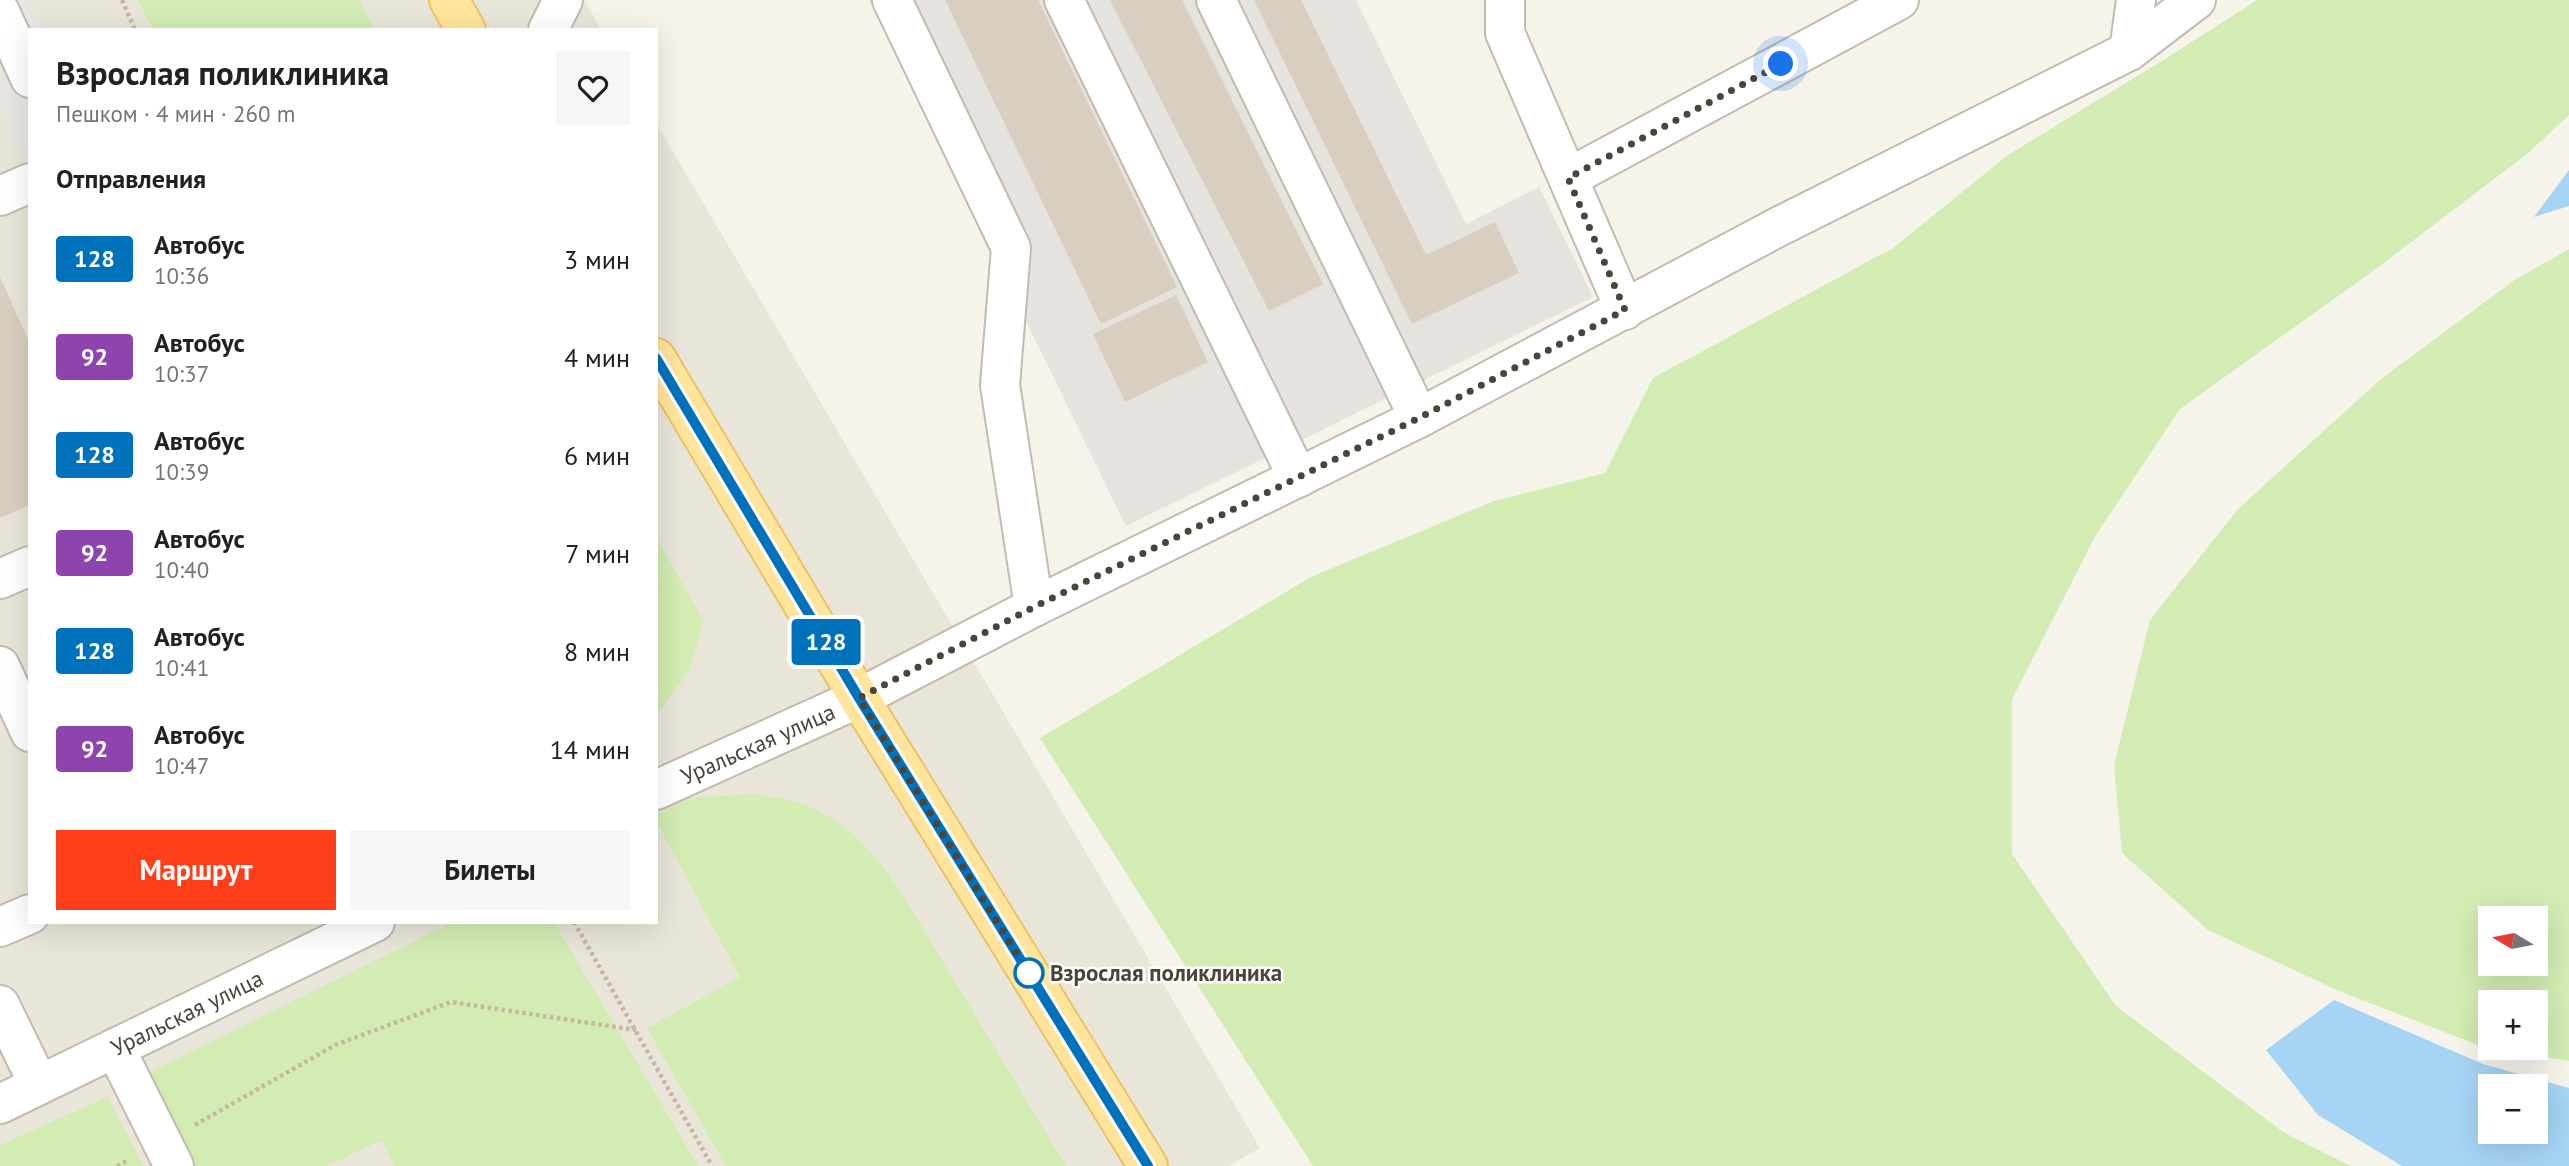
<!DOCTYPE html>
<html lang="ru">
<meta charset="utf-8">
<style>
:root{--surface:#fff;--page:#f6f6f6;--text:#202124;--muted:#757577;--accent:#ff3e1a}
body{margin:0;font-family:"PT Sans",sans-serif;background:var(--page);color:var(--text);height:100vh;display:flex;flex-direction:column;font-size:26px;white-space:nowrap}
*{box-sizing:border-box;margin:0}
p{font-size:23px;color:var(--muted)}
.icon{flex:none;width:38px;height:38px;fill:none;stroke:currentColor;stroke-width:2;stroke-linecap:round;stroke-linejoin:round}
.map{position:relative;flex:1;overflow:hidden}
.panel{position:absolute;left:28px;top:28px;width:630px;height:896px;display:flex;flex-direction:column;background:var(--surface);border-radius:0px;box-shadow:0 7px 28px #0002}
.panel>*{flex:none}
.badge{padding:0 14px;border-radius:5px;font-size:24px;line-height:46px}
.needle{width:46px;rotate:280deg}
.buttons{position:absolute;left:2478px;top:906px;display:grid;gap:14px}
.buttons a{display:grid;place-items:center;width:70px;height:70px;border-radius:0px;background:var(--surface);box-shadow:0 7px 28px #0002;font-size:35px}
.you{position:absolute;width:35px;height:35px;margin:-18px;border:5px solid #fff;border-radius:50%;background:#1a73e8;box-shadow:0 0 0 10px #1a73e833}
.map>.badge{position:absolute;translate:-50% -50%;box-shadow:0 0 0 4px #fff}
h2{padding:0 28px;font-size:26px;line-height:63px}
.round{display:grid;place-items:center;flex:none;width:74px;height:74px;border-radius:0px;background:var(--page)}
.summary{display:flex;align-items:center;justify-content:space-between;height:119px;padding:0 28px}
h1{font-size:33px;font-weight:600;line-height:52px}
.action{display:flex;gap:14px;margin-top:auto;padding:14px 28px}
.action a{flex:1;height:80px;border-radius:0px;background:var(--accent);color:#fff;font-size:28px;font-weight:600;line-height:80px;text-align:center}
.action a+a{background:var(--page);color:var(--text)}
ul{padding:0;list-style:none}
li{display:flex;align-items:center;gap:21px;height:98px;padding:0 28px}
li div{flex:1}
li b{display:block;font-size:26px}
li em{font-style:normal}
li .badge{min-width:77px;font-weight:700;text-align:center}
.map>svg:first-child{display:block}
.residential{fill:#eae5d9}
.industrial{fill:#e6e2dd}
.green{fill:#d2ecb3;fill-rule:evenodd}
.parking{fill:#e8e6e3}
.water{fill:#a6d4f4;fill-rule:evenodd}
.building{fill:#d9cfc0}
.lines{fill:none;stroke-linecap:round;stroke-linejoin:round}
.minor-casing{stroke:#c3bbad;stroke-width:42}
.major-casing{stroke:#eac366;stroke-width:42}
.path{stroke:#c5b89e;stroke-width:4.5;stroke-dasharray:3.5 3.5;stroke-linecap:butt}
.minor{stroke:#fff;stroke-width:38}
.major{stroke:#ffe49c;stroke-width:38}
.line-casing{stroke:#fff;stroke-width:16}
.line{stroke:#0072bc;stroke-width:10}
.walk{stroke:#4b4438;stroke-width:7;stroke-dasharray:0 12.6}
.stop-dot{fill:#fff;stroke:#0072bc;stroke-width:3.5}
.labels{text-anchor:middle;stroke-width:5;stroke-linejoin:round;paint-order:stroke}
.street-label{font-size:23px;fill:#4b4438;stroke:#fff}
.stop-label{font-size:23px;font-weight:bold;fill:#4b4438;stroke:#fff;text-anchor:start}
</style>
<div class="map">
<svg width="2569" height="1166" viewBox="0 0 2569 1166">
<rect width="100%" height="100%" fill="#f6f3eb"/>
<path class="residential" d="M 0,0 L 584,0 L 601,30 L 30,30 L 30,922 L 656,922 L 656,123 L 1260,1148 L 1229,1166 L 0,1166 Z"/>
<path class="industrial" d="M 869,0 L 1356,0 L 1466,224 L 1539,187 L 1593,297 L 1126,526 Z"/>
<g class="green">
<path d="M 138,0 L 359,0 L 375,30 L 153,30 Z"/>
<path d="M 2257,0 L 2569,0 L 2569,115 L 2527,154 L 2369,274 L 2180,409 L 2096,535 L 2012,699 L 2012,854 L 2116,1006 L 2283,1132 L 2351,1166 L 1313,1166 L 1040,738 L 1313,576 L 1494,501 L 1605,473 L 1653,378 L 1893,248 L 2008,155 L 2170,56 Z"/>
<path d="M 2569,249 L 2569,1061 L 2483,1047 L 2339,991 L 2208,930 L 2122,853 L 2114,765 L 2150,620 L 2238,509 L 2381,379 L 2516,279 ZM 2490,919 L 2536,919 L 2536,964 L 2490,964 ZM 2490,1003 L 2536,1003 L 2536,1048 L 2490,1048 Z"/>
<path d="M 656,537 L 703,620 L 690,669 L 656,716 Z"/>
<path d="M 753,794 C 770,797 790,799 806,805 C 852,824 874,854 901,892 L 1066,1166 L 726,1166 L 647,1028 L 740,977 L 656,821 L 656,814 L 691,798 Z"/>
<path d="M 453,922 L 554,922 L 698,1166 L 394,1166 L 382,1140 L 327,1166 L 196,1166 L 150,1072 Z"/>
<path d="M 107,1097 L 144,1166 L 0,1166 L 0,1145 Z"/>
</g>
<path class="parking" d="M 0,0 L 29,0 L 43,30 L 30,30 L 30,175 L 0,109 Z"/>
<g class="water">
<path d="M 2569,170 L 2569,206 L 2534,217 Z"/>
<path d="M 2334,1000 L 2483,1064 L 2569,1088 L 2569,1166 L 2402,1166 L 2318,1115 L 2266,1050 ZM 2490,1087 L 2536,1087 L 2536,1132 L 2490,1132 Z"/>
</g>
<g class="building">
<path d="M 945,0 L 1038,0 L 1177,287 L 1101,324 Z"/>
<path d="M 1110,0 L 1182,0 L 1323,284 L 1269,311 Z"/>
<path d="M 1254,0 L 1301,0 L 1426,255 L 1495,222 L 1519,273 L 1412,324 Z"/>
<path d="M 0,277 L 30,344 L 30,505 L 0,518 Z"/>
<path d="M 1176,295 L 1208,362 L 1125,402 L 1093,334 Z"/>
</g>
<g class="lines">
<g class="minor-casing">
<g id="minor">
<path d="M 892,0 L 1011,248 L 1000,385 L 1034,607"/>
<path d="M 1064,0 L 1298,478"/>
<path d="M 1216,0 L 1419,418"/>
<path d="M 1505,0 L 1505,33 L 1625,310"/>
<path d="M 0,12 L 30,78"/>
<path d="M 548,30 L 563,0"/>
<path d="M 2129,51 L 2136,0"/>
<path d="M 1568,178 L 1899,0"/>
<path d="M 0,196 L 30,183"/>
<path d="M 0,579 L 30,566"/>
<path d="M 0,666 L 30,732"/>
<path d="M 656,790 L 859,698 L 1034,607 L 1419,418 L 1778,227 L 2129,51 L 2196,0"/>
<path d="M 0,927 L 30,914"/>
<path d="M 0,1005 L 39,1085"/>
<path d="M 115,1048 L 174,1166"/>
<path d="M 0,1104 L 375,922"/>
</g>
</g>
<g class="major-casing">
<g id="major">
<path d="M 449,0 L 466,30"/>
<path d="M 656,358 L 859,698 L 1148,1166"/>
</g>
</g>
<g class="path">
<path d="M 122,0 L 135,30"/>
<path d="M 574,922 L 712,1166"/>
<path d="M 195,1125 L 335,1045 L 451,1002 L 636,1030"/>
<path d="M 117,1166 L 129,1160"/>
</g>
<use href="#minor" class="minor"/>
<use href="#major" class="major"/>
</g>
<g class="lines">
<g class="line-casing">
<path id="line" d="M 656,358 L 859,698 L 1148,1166"/>
</g>
<use href="#line" class="line"/>
<path class="walk" d="M 1029,973 L 1032,979 L 859,698 L 1034,607 L 1419,418 L 1625,310 L 1568,178 L 1781,64"/>
</g>
<circle class="stop-dot" cx="1029" cy="973" r="14"/>
<g class="labels">
<g class="street-label">
<text transform="translate(758 744) rotate(-24)" y="8">Уральская улица</text>
<text transform="translate(187 1013) rotate(-26)" y="8">Уральская улица</text>
</g>
<g class="stop-label">
<text x="1050" y="981">Взрослая поликлиника</text>
</g>
</g>
</svg>
<div class="buttons">
<a><svg class="needle" viewBox="-14 -14 28 28"><path d="M0-13l5 13h-10z" fill="#e53935"/><path d="M0 13l5-13h-10z" fill="#757577"/></svg></a>
<a>+</a>
<a>−</a>
</div>
<div class="you" style="left:1781px;top:64px"></div>
<b class="badge" style="left:826px;top:642px;background:#0072bc;color:#fff">128</b>
<section class="panel">
<div class="summary"><div><h1>Взрослая поликлиника</h1><p>Пешком · 4 мин · 260 m</p></div><a class="round"><svg class="icon" aria-label="heart" viewBox="0 0 24 24"><path d="M12 20l-8-8c-3-5 5-10 8-4 3-6 11-1 8 4z"/></svg></a></div>
<h2>Отправления</h2>
<ul>
<li><span class="badge" style="background:#0072bc;color:#fff">128</span><div><b>Автобус</b><p>10:36</p></div><em>3 мин</em></li>
<li><span class="badge" style="background:#8e44ad;color:#fff">92</span><div><b>Автобус</b><p>10:37</p></div><em>4 мин</em></li>
<li><span class="badge" style="background:#0072bc;color:#fff">128</span><div><b>Автобус</b><p>10:39</p></div><em>6 мин</em></li>
<li><span class="badge" style="background:#8e44ad;color:#fff">92</span><div><b>Автобус</b><p>10:40</p></div><em>7 мин</em></li>
<li><span class="badge" style="background:#0072bc;color:#fff">128</span><div><b>Автобус</b><p>10:41</p></div><em>8 мин</em></li>
<li><span class="badge" style="background:#8e44ad;color:#fff">92</span><div><b>Автобус</b><p>10:47</p></div><em>14 мин</em></li>
</ul>
<div class="action"><a>Маршрут</a><a>Билеты</a></div>
</section>
</div>
